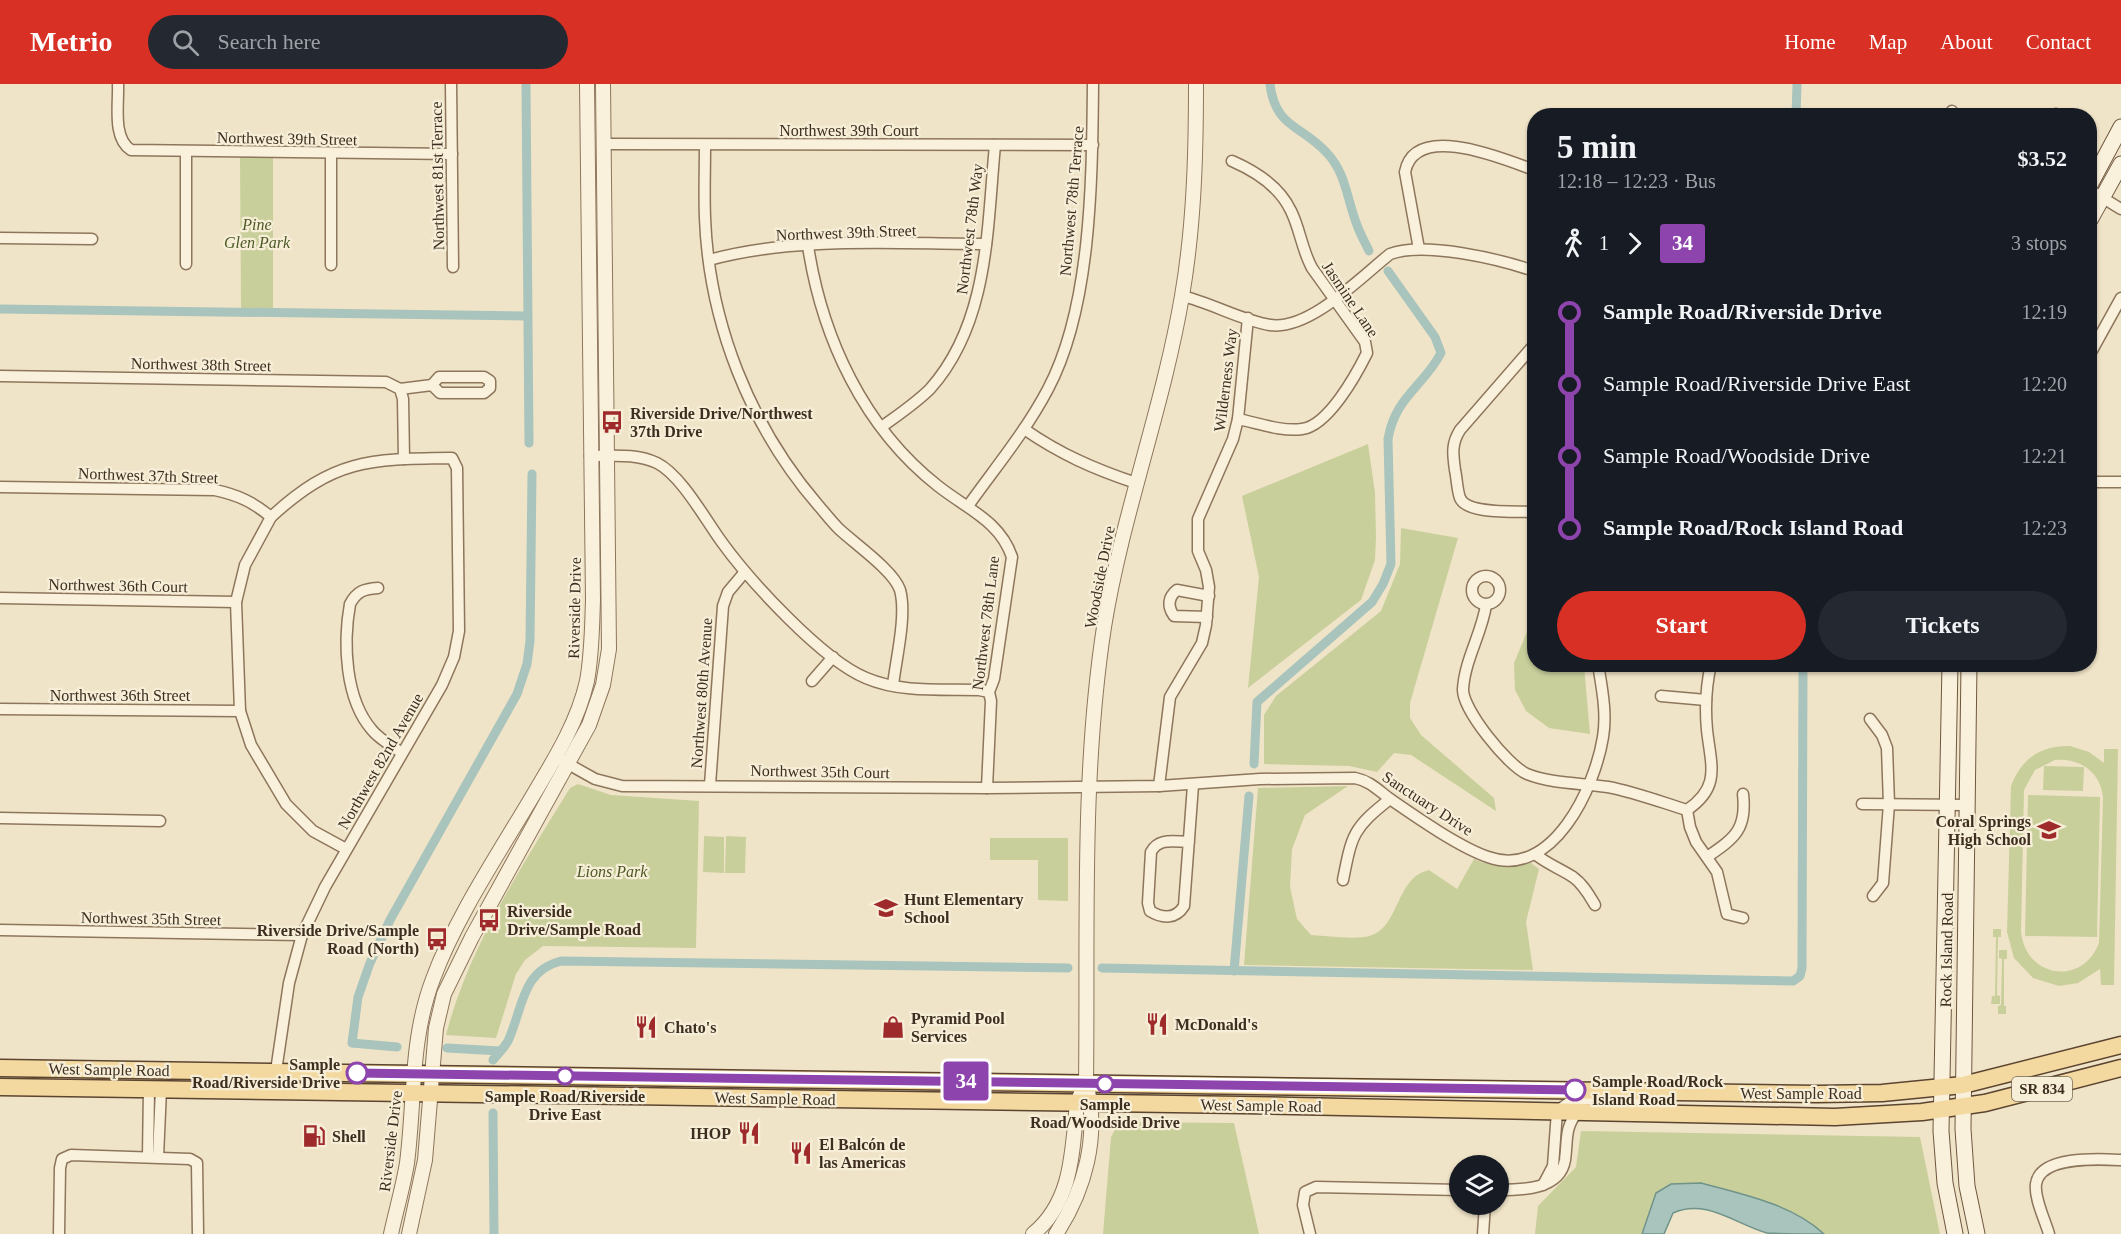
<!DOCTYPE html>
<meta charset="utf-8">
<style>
:root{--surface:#171b24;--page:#242831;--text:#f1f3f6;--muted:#9ea1a6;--accent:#d93025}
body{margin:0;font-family:"Times New Roman",serif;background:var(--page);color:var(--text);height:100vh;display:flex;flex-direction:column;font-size:22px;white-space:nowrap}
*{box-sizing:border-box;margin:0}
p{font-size:20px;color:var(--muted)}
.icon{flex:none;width:33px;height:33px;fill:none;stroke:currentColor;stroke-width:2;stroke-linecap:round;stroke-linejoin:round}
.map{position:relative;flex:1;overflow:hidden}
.panel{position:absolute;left:1527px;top:24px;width:570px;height:564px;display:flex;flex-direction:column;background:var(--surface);border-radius:24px;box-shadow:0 2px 4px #0004}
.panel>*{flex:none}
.badge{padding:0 12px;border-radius:4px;font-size:21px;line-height:39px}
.fabs{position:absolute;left:1449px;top:1071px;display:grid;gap:12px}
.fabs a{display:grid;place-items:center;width:60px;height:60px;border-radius:50%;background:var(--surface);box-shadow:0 2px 4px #0004;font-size:30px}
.map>.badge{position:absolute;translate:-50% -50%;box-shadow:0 0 0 3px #fff}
.legs{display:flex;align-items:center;gap:9px;height:66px;padding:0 30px;font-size:20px}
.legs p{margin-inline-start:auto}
.summary{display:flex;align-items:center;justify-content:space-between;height:102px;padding:0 30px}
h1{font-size:33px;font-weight:700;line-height:45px}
.cta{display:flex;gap:12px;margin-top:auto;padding:12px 30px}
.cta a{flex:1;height:69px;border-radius:36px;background:var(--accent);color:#fff;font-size:24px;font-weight:700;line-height:69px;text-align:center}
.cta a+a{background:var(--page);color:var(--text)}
ul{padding:0 30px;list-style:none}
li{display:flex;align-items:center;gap:21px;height:72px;font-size:22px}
li i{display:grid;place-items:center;width:9px;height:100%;margin:0 8px;background:currentColor}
li i::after{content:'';width:15px;height:15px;margin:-8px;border:4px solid;border-radius:50%;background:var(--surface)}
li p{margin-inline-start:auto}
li:first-child i{background:linear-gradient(#0000 50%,currentColor 0)}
li:last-child i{background:linear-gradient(currentColor 50%,#0000 0)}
header{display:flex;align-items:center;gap:36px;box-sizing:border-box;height:84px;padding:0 30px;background:var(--accent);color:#fff}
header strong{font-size:28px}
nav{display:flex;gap:33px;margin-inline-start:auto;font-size:21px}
.search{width:420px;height:54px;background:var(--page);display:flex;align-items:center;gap:15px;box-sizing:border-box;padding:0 21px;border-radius:33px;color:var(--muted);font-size:22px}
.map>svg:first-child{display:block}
.green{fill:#c9cf9b;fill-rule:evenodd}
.water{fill:#a9c4bc;stroke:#6f938a;stroke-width:1.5}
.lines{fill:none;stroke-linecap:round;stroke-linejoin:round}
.canal{stroke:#a9c4bc;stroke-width:9}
.minor-casing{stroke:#8d765c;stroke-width:13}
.tertiary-casing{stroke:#8d765c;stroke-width:16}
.secondary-casing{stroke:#6f573f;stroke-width:17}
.primary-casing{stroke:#5b4430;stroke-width:19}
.minor{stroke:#faf1dc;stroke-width:10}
.tertiary{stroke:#faf1dc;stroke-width:14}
.secondary{stroke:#faf1dc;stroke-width:15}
.primary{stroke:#f3d9a0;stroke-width:16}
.line-1-casing{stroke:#fff;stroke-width:14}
.line-1{stroke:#8e44ad;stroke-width:9}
.stop-1-dot{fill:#fff;stroke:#8e44ad;stroke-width:3}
.labels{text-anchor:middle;stroke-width:4.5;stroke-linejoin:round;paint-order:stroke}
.shield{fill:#f7eed8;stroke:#756857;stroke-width:1.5}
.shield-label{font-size:15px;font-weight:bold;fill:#3d2e20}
.street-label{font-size:16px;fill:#3d2e20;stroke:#f7eed8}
.park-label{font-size:16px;font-style:italic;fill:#4d5a26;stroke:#f7eed8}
.poi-label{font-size:16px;font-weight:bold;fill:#3d2e20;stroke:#f7eed8;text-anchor:start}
.stop-label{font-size:16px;font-weight:bold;fill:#3d2e20;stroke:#f7eed8}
</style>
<header>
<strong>Metrio</strong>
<div class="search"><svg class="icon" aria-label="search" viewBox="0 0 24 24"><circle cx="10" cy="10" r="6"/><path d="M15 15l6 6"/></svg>Search here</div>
<nav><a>Home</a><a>Map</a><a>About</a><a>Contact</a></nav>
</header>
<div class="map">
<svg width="2121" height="1150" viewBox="0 0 2121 1150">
<rect width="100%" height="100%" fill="#f0e4c8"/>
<g class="green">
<path d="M 240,73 L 273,74 L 273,225 L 241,225 Z"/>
<path d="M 1368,360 L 1375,409 L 1376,454 L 1375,476 L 1361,516 L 1248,604 L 1259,493 L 1242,412 Z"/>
<path d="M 1401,444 L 1458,454 L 1410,619 L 1410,634 L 1421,651 L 1494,714 L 1496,727 L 1411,671 L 1394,669 L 1377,688 L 1349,682 L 1264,680 L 1264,631 L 1276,612 L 1381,527 L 1400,480 Z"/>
<path d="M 1534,531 L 1534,580 L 1584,581 L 1590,650 L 1549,644 L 1526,627 L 1515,606 L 1514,579 Z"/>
<path d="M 2070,662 L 2089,668 L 2104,679 L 2104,665 L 2118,665 L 2114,901 L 2101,901 L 2100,885 L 2078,899 L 2059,902 L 2033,894 L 2014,874 L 2007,848 L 2011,702 C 2021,675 2041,661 2070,662 ZM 2055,676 C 2081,674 2100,688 2103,713 L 2099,859 C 2082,903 2025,894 2021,847 L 2024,706 L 2035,686 Z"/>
<path d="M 2044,682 L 2084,683 L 2083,707 L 2043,706 Z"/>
<path d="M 578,700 L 611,711 L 699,717 L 696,864 L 543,862 L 525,876 L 516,890 L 496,954 L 446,951 C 469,862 522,782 570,704 Z"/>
<path d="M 1348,702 L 1305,731 L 1292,765 L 1290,803 L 1297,835 L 1311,851 C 1328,852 1347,855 1364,853 C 1401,849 1393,794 1429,786 L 1457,805 L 1474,775 C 1493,784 1511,782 1531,779 L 1539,785 L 1526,838 L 1533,886 L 1244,881 L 1258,704 Z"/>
<path d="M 2028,711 L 2100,713 L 2097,853 L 2025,852 Z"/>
<path d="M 704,752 L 724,753 L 724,789 L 703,788 Z"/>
<path d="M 726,752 L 746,753 L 745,789 L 725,789 Z"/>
<path d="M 990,754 L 1068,754 L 1068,817 L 1038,816 L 1038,776 L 990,776 Z"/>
<path d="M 1993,845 L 2001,845 L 2001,853 L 1998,853 L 1997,911 L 2000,912 L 2000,920 L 1991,920 L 1992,912 L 1995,912 L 1996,853 L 1993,853 Z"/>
<path d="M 1999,866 L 2007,866 L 2007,875 L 2004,875 L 2004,922 L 2006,922 L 2006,930 L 1998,930 L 1998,922 L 2001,921 L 2002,875 L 1999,874 Z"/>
<path d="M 1119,1038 L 1234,1039 L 1259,1150 L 1103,1150 L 1111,1053 Z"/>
<path d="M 1581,1047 L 1920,1053 L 1940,1150 L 1768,1150 L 1725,1130 L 1688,1122 L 1673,1129 L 1664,1150 L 1535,1150 L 1538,1122 L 1576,1083 Z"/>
</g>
<path class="water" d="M 1701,1099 C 1742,1110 1792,1120 1824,1150 C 1807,1150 1783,1150 1767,1149 C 1735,1140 1706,1114 1673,1129 L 1664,1150 L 1642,1150 L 1656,1109 L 1671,1100 Z"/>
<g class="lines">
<g class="canal">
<path d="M 526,0 L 529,359"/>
<path d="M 1270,0 C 1275,44 1302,41 1327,69 C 1346,89 1347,116 1357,141 C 1360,150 1365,158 1369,167"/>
<path d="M 1796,32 L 1797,0"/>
<path d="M 1,225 L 526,232"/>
<path d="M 1254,680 L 1257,618 L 1372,518 L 1383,500 L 1391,480 L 1388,355 C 1395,313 1423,303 1441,269 L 1435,253 L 1388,187"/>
<path d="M 1102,884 L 1793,897 L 1800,892 L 1802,884 L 1803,580"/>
<path d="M 1234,887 L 1249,712"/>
<path d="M 397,963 L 352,959 L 358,913 L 370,879 L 390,836 L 517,610 L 527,580 L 530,557 L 532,390"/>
<path d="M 447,964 L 500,967"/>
<path d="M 493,976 C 498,970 504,964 508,957 C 523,925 521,887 561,877 L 1068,884"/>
<path d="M 493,1029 L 494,1150"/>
</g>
<g class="minor-casing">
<g id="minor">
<path d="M 118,0 C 119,20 112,54 131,66 L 452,70"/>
<path d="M 451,0 L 453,183"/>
<path d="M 1951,32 L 1952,27"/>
<path d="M 2055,32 L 2056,30"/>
<path d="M 604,60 L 1093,61"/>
<path d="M 705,61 C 705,85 704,110 705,134 C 709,239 750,342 818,421 C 825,429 832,438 839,445 C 855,460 894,487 900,506 C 907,531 896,575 893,601"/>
<path d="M 186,68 L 186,180"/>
<path d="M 331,70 L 331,181"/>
<path d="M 1232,77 C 1255,87 1280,103 1291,127 C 1300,145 1302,166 1312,184 L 1365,258 L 1367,269 C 1356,291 1328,342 1302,345 C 1282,348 1258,339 1238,335"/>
<path d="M 2090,106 L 2121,125"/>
<path d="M 0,154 L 92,155"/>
<path d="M 808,162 C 822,254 864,344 938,402 C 967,425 1000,437 1012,473 L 994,595 L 989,608 L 991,617 L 987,704"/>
<path d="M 1419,165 L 1405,88 C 1415,37 1504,75 1534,86"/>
<path d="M 709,176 C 797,152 895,160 986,160"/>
<path d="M 1182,212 C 1212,219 1240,236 1270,241 C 1309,247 1361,193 1390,170 C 1424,157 1499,175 1534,187"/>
<path d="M 1534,261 L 1460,346 C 1451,360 1453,371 1455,386 C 1457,395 1457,406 1460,414 C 1467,431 1517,427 1534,428"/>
<path d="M 2090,270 L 2121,214"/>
<path d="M 0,292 L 386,298 L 400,305 L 403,315 L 404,375"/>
<path d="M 400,305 L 432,301 L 439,293 L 484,293 L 490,297 L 490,304 L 484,309 L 440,309 L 432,301"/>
<path d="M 883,342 C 898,331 916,319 930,305 C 989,239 987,145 995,61"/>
<path d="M 1024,345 C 1060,370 1094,385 1136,399"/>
<path d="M 590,372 C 613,372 636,369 657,379 C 681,391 705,435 721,457 C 749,496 822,576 866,594 C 901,609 942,605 979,606 L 989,608"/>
<path d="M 2090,398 L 2121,398"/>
<path d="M 0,403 L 215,406 C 238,411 253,418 271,433 C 334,375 369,375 452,374 L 457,384 L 459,547 L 454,573 L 442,601 L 325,803 L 302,851 L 289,899 L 276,987"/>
<path d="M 968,422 C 995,384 1026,347 1048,305 C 1092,222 1092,93 1093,0"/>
<path d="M 271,433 L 245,481 L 236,518 L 240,627 L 251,661 L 286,720 L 313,747 L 346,765"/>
<circle cx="1486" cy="506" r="14"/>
<path d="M 378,504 C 364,505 357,507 350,520 C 343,559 345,615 372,646 C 379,655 392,662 402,669"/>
<path d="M 0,514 L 236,518"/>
<path d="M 1486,521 C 1482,549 1465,575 1463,605 C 1462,625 1508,682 1527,690 C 1552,700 1582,699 1608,703 C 1634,708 1661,718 1687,726 C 1721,703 1711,682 1707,646 C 1705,625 1706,602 1711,580"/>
<path d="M 1207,533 L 1174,532 C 1167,522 1168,513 1177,506 L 1209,512"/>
<path d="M 812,597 L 833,573"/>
<path d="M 1661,612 L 1706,616"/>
<path d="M 0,625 L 240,627"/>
<path d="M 1870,635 L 1882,651 L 1887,664 L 1889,720 L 1883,799 L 1873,812"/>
<path d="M 561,676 L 595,695 L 622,702 L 987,704 L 1159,702 L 1260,695 L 1355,694 C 1370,697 1378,706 1390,715 C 1416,733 1459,763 1488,773 C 1553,796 1595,703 1603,653 C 1607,629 1602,605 1598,580"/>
<path d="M 710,701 L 723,522 L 728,508 L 744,489"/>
<path d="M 1159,702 L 1170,613 L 1202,559 L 1206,541 L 1209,503 L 1206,486 L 1198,467 L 1198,435 L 1233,355 L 1238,335 L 1248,234"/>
<path d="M 1862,720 L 1966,721"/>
<path d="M 1687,726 L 1690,743 L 1696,758 L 1717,788 L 1727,830 L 1743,834"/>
<path d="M 0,734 L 160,737"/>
<path d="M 1189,758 C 1175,758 1159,753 1151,768 L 1148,819 L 1150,827 C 1163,835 1176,835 1184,822 L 1193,701"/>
<path d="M 1535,770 C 1547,780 1561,785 1573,793 C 1583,800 1589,811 1595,821"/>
<path d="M 1707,773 C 1735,754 1747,745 1743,710"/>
<path d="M 1343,796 C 1352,750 1353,744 1390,715"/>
<path d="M 0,846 L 302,851"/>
<path d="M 148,1073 L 149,1005"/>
<path d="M 158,1073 L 161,1005"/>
<path d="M 1543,1101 L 1553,1082 L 1557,1027 L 1574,1015 L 1635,1016"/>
<path d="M 1498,1106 C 1522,1106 1560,1106 1565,1076 C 1568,1054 1564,1045 1578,1027"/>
<path d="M 59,1150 L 60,1084 L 62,1075 L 71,1071 L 190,1075 L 197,1079 L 198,1150"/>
<path d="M 1310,1150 L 1303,1121 L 1305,1108 L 1316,1103 L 1460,1106"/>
<path d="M 1483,1150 L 1485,1120"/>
<path d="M 2049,1150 C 2045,1136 2034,1114 2036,1100 C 2040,1071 2100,1075 2121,1076"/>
</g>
</g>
<g class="tertiary-casing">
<g id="tertiary">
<path d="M 391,1150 C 396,1127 403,1103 407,1079 C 415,1017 410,955 433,895 C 456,832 501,766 535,708 C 556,673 578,637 587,597 C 592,570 592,543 593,516 L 587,0"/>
<path d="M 409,1150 L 425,1076 L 436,944 L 444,910 L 472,853 L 589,641 L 603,601 L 609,565 L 603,0"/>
<path d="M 1033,1150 C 1073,1117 1072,1067 1077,1019 L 1081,1009"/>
<path d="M 1056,1150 C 1085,1106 1100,1051 1086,999 C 1088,848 1081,693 1104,543 C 1122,431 1163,324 1182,212 C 1194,142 1196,71 1196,0"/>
</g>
</g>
<g class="secondary-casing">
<g id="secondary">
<path d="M 2090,101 L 2121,43"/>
<path d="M 2090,136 L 2121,80"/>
<path d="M 1950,580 L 1941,1047 L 1945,1099 L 1955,1150"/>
<path d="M 1969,580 L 1963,1045 L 1967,1102 L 1977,1150"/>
</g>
</g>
<g class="primary-casing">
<g id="primary">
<path d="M 0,984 L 1817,1010 L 1882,1009 L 1963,1001 L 2121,961"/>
<path d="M 0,1003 L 1243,1021 L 1835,1033 L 1922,1028 L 1985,1019 L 2121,984"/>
</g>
</g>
<use href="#minor" class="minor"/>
<use href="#tertiary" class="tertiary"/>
<use href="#secondary" class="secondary"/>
<use href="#primary" class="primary"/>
</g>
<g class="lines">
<g class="line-1-casing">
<path id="line-1" d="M 357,989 L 1575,1006"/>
</g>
<use href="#line-1" class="line-1"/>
</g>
<defs>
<g id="bus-bare" transform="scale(1.8)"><path d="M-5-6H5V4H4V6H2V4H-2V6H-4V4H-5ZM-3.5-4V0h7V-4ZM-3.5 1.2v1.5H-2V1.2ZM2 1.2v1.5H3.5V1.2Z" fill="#9e2a2b" stroke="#f7eed8" stroke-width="2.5" paint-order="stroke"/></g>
<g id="school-bare" transform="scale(1.8)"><path d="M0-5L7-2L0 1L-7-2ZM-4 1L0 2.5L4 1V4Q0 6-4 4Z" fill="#9e2a2b" stroke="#f7eed8" stroke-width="2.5" paint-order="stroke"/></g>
<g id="restaurant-bare" transform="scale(1.8)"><path d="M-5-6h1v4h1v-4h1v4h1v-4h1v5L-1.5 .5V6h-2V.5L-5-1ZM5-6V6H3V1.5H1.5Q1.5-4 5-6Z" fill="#9e2a2b" stroke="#f7eed8" stroke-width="2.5" paint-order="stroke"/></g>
<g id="shop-bare" transform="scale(1.8)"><path d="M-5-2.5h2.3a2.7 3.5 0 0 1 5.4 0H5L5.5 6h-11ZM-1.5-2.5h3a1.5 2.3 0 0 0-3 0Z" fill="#9e2a2b" stroke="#f7eed8" stroke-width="2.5" paint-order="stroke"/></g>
<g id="fuel-bare" transform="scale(1.8)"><path d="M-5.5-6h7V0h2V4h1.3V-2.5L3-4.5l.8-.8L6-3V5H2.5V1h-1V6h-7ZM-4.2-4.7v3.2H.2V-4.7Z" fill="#9e2a2b" stroke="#f7eed8" stroke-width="2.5" paint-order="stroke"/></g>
</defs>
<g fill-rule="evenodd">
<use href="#bus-bare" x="612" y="338"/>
<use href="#school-bare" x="2049" y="746"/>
<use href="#school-bare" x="886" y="824"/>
<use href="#bus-bare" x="489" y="836"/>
<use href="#bus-bare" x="437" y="855"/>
<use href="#restaurant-bare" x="1157" y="940"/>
<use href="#restaurant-bare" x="646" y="943"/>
<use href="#shop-bare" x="893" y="943"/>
<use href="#restaurant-bare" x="749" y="1049"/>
<use href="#fuel-bare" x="314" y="1052"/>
<use href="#restaurant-bare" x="801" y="1069"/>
</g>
<g class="stop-1-dot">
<circle cx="357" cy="989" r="10"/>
<circle cx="565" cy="992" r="8"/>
<circle cx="1105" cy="1000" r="8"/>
<circle cx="1575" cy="1006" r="10"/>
</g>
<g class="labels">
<rect class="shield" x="2012" y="993" width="60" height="24" rx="4.5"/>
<g class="shield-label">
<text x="2042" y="1010">SR 834</text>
</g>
<g class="street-label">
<text x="849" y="52">Northwest 39th Court</text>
<text transform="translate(287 54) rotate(1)" y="6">Northwest 39th Street</text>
<text transform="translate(437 92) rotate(-91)" y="6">Northwest 81st Terrace</text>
<text transform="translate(1071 117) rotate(-85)" y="6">Northwest 78th Terrace</text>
<text transform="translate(969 145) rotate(-83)" y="6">Northwest 78th Way</text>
<text transform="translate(846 148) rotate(-2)" y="6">Northwest 39th Street</text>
<text transform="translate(1351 215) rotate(56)" y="6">Jasmine Lane</text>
<text transform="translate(201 280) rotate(1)" y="6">Northwest 38th Street</text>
<text transform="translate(1225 296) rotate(-83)" y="6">Wilderness Way</text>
<text transform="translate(148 391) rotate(2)" y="6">Northwest 37th Street</text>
<text transform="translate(1099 493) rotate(-79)" y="6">Woodside Drive</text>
<text transform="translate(118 501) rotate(1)" y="6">Northwest 36th Court</text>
<text transform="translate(574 524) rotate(-89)" y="6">Riverside Drive</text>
<text transform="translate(985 539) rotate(-83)" y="6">Northwest 78th Lane</text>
<text transform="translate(701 609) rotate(-86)" y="6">Northwest 80th Avenue</text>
<text x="120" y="617">Northwest 36th Street</text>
<text transform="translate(380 677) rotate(-60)" y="6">Northwest 82nd Avenue</text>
<text transform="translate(820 687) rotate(1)" y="6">Northwest 35th Court</text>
<text transform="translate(1428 719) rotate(33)" y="6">Sanctuary Drive</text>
<text transform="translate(151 834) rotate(1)" y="6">Northwest 35th Street</text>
<text transform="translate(1946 866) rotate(-89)" y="6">Rock Island Road</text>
<text transform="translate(109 985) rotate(1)" y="6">West Sample Road</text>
<text x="1801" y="1015">West Sample Road</text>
<text transform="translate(775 1014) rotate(1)" y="6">West Sample Road</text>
<text transform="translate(1261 1021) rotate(1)" y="6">West Sample Road</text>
<text transform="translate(390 1057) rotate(-83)" y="6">Riverside Drive</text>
</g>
<g class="park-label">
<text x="257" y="146">Pine<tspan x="257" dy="18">Glen Park</tspan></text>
<text x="612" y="793">Lions Park</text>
</g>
<g class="poi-label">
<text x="630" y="335">Riverside Drive/Northwest<tspan x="630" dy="18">37th Drive</tspan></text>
<text x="2031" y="743" text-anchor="end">Coral Springs<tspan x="2031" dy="18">High School</tspan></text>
<text x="904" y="821">Hunt Elementary<tspan x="904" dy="18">School</tspan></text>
<text x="507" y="833">Riverside<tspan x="507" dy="18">Drive/Sample Road</tspan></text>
<text x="419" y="852" text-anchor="end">Riverside Drive/Sample<tspan x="419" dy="18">Road (North)</tspan></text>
<text x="911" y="940">Pyramid Pool<tspan x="911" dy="18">Services</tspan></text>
<text x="1175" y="946">McDonald's</text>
<text x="664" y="949">Chato's</text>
<text x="731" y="1055" text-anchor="end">IHOP</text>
<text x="332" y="1058">Shell</text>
<text x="819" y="1066">El Balcón de<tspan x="819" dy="18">las Americas</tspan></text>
</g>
<g class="stop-label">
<text x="340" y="986" text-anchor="end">Sample<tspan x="340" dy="18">Road/Riverside Drive</tspan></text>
<text x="1592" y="1003" text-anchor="start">Sample Road/Rock<tspan x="1592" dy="18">Island Road</tspan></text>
<text x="565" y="1018">Sample Road/Riverside<tspan x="565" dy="18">Drive East</tspan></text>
<text x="1105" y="1026">Sample<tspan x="1105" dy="18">Road/Woodside Drive</tspan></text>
</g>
</g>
</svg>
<div class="fabs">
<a><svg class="icon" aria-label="layers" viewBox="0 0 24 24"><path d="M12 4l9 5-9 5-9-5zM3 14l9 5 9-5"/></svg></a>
</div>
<b class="badge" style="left:966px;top:997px;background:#8e44ad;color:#fff">34</b>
<section class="panel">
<div class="summary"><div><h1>5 min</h1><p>12:18 – 12:23 · Bus</p></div><b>$3.52</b></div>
<div class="legs"><svg class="icon" aria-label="walk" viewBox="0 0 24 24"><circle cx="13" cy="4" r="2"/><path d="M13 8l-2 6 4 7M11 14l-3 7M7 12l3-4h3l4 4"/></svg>1<svg class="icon" aria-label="forward" viewBox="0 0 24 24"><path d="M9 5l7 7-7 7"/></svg><b class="badge" style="background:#8e44ad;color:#fff">34</b><p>3 stops</p></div>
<ul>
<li><i style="color:#8e44ad"></i><b>Sample Road/Riverside Drive</b><p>12:19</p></li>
<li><i style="color:#8e44ad"></i><span>Sample Road/Riverside Drive East</span><p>12:20</p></li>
<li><i style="color:#8e44ad"></i><span>Sample Road/Woodside Drive</span><p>12:21</p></li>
<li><i style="color:#8e44ad"></i><b>Sample Road/Rock Island Road</b><p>12:23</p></li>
</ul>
<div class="cta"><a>Start</a><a>Tickets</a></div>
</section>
</div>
